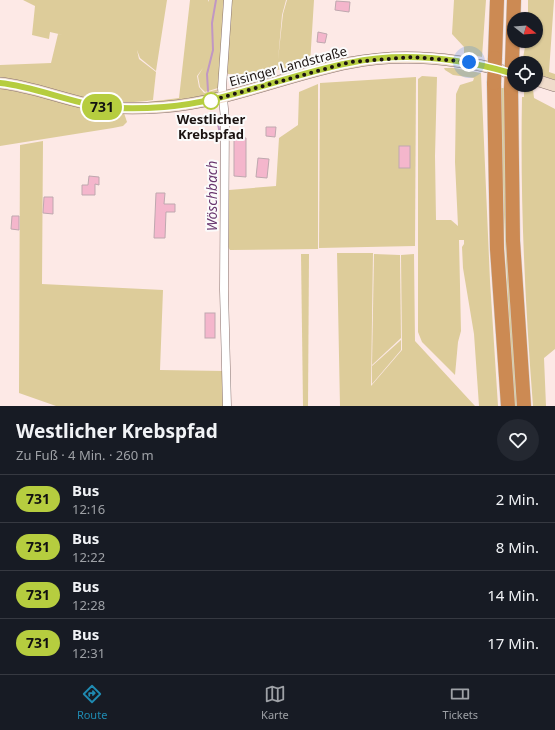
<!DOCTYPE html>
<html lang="de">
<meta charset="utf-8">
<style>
:root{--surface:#171b24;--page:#242831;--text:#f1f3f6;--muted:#9ea1a6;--line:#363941;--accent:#1f8ab1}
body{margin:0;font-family:"Noto Sans",sans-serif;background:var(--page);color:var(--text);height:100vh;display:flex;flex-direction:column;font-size:15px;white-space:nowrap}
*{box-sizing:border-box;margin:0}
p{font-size:13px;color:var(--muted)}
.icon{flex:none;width:22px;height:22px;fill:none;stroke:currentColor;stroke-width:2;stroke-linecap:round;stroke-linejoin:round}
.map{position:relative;height:406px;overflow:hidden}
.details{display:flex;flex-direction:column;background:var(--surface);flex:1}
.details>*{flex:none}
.badge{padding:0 8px;border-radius:13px;font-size:14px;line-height:26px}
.needle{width:26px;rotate:107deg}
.tools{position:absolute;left:507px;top:12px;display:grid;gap:8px}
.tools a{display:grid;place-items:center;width:36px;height:36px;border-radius:50%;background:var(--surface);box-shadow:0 1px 3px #0004;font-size:20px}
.you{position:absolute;width:20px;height:20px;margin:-10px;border:3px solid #fff;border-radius:50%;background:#1a73e8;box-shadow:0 0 0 6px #1a73e833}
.map>.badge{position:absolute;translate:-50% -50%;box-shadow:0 0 0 2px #fff}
.round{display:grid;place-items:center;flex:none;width:42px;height:42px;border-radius:21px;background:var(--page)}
.head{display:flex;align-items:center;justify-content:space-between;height:68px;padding:0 16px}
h1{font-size:19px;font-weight:700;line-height:30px}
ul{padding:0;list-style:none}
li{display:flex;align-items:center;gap:12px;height:48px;padding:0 16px;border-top:1px solid var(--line)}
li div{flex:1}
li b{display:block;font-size:15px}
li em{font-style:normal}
li .badge{min-width:44px;font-weight:700;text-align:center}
.tab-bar{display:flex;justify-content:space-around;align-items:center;height:56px;border-top:1px solid var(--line);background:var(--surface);font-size:11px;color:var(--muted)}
.tab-bar a{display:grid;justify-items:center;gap:2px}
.tab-bar .active{color:var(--accent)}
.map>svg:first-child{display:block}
.green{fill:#ddcc9a}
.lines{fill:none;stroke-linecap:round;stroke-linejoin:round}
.stream{stroke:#c097c3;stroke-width:2}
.building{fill:#f4b6cc;stroke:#bfa8af}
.street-casing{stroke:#88726f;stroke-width:9}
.secondary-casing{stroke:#88726f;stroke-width:12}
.highway-casing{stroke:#d1d0cf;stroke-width:15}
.street{stroke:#fff;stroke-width:8}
.secondary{stroke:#f0dccb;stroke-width:11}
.highway{stroke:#cc8a53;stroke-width:14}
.highway-bridge-casing{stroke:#d1d0cf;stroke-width:15;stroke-linecap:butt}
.highway-bridge{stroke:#cc8a53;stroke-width:14}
.line-casing{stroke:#fff;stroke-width:9}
.line{stroke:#b6cd3f;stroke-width:6}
.walk{stroke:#1b1311;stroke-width:4;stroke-dasharray:0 7.2}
.stop-dot{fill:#fff;stroke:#b6cd3f;stroke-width:2}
.labels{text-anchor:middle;stroke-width:4;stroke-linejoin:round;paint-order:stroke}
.street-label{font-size:13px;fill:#1b1311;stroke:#fbfbfb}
.stop-label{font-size:13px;font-weight:bold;fill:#1b1311;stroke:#fbfbfb}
.water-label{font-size:14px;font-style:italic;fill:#6a376f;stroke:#fbfbfb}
</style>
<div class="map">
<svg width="555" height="406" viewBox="0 0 555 406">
<rect width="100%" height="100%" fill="#fde9e6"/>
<g class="green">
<path d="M 23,0 L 167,0 L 156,71 L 140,58 L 137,50 L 139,59 L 156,72 L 153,100 C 105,108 56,91 10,79 L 0,78 L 0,65 L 51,63 L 58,34 L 63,35 L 50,32 L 49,39 L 32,35 L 35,6 Z"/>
<path d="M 190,0 L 208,0 L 208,2 L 209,0 L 224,0 L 218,88 L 205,92 L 200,87 L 198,76 L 203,68 L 197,76 L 199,87 L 204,93 L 219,89 L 214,96 L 148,105 L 148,102 L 179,98 Z"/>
<path d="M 231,0 L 286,0 L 282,15 L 278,60 L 283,14 L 287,0 L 314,0 L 310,64 L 286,69 L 278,64 L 284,69 L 245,74 L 228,74 L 226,69 Z"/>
<path d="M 454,0 L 486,0 L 482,57 L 464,53 L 464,47 L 452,34 Z"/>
<path d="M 528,0 L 554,0 L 549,72 L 555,74 L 555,80 L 536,74 L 536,63 L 525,63 L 525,58 L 523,58 L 526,41 L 536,41 L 536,19 L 528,19 Z"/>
<path d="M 444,68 L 454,68 L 481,73 L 490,281 L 498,406 L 479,406 L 474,334 L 463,268 L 462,247 L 464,244 L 464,240 L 459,240 L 461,331 L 458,342 L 455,375 L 422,342 L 418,332 L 418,79 L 422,76 L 437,77 L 435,156 L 436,220 L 451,220 L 458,226 L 455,162 L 456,94 L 460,85 L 473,81 L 474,78 L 453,75 L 445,70 Z"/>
<path d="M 416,77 L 415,246 L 319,248 L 320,83 Z"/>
<path d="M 318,84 L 318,249 L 230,250 L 228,247 L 229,190 L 276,186 L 279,138 L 298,125 L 299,92 Z"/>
<path d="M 0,87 L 124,113 L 127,122 L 123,126 L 113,128 L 0,146 Z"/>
<path d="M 524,87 L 533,89 L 534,98 L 555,109 L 555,349 L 544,358 L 546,406 L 533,406 C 525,303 520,201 522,97 L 524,97 Z"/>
<path d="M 501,88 L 505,88 L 506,224 L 517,406 L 515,406 C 507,300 502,194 501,88 Z"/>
<path d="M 43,141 L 42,284 L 163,290 L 160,370 L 225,371 L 225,406 L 56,406 L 19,393 L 20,145 Z"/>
<path d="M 337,253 L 373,253 L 371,386 L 402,350 L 401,255 L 414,254 L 415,341 L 475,406 L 340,406 Z"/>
<path d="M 301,254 L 309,254 L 308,406 L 303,406 Z"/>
<path d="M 374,254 L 400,255 L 401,338 L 372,365 Z"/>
<path d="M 401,340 L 401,350 L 372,384 L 372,366 Z"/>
</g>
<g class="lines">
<g class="stream">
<path d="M 208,91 L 207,74 L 213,50 L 212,23 L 216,0"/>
<path d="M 217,119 L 221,139"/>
</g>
</g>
<g class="building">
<path d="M 336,1 L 350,2 L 349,12 L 335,10 Z"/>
<path d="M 318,32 L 327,34 L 325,43 L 317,42 Z"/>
<path d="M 266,127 L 276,127 L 275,137 L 266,136 Z"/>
<path d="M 234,138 L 246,138 L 246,177 L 234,176 Z"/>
<rect x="399" y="146" width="11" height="22"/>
<path d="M 258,158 L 269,159 L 267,178 L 256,177 Z"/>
<path d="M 89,176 L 99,177 L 99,185 L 95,184 L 95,195 L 82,195 L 82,185 L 88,185 Z"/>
<path d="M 156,193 L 165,193 L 164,204 L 175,204 L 175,212 L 166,212 L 165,238 L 154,238 Z"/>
<path d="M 44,197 L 53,197 L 53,214 L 43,213 Z"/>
<path d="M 12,216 L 19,216 L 19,230 L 11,229 Z"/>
<rect x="205" y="313" width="10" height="25"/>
</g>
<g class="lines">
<g class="street-casing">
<path id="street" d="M 227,406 L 224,290 L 225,119 L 222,88 L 228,0"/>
</g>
<g class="secondary-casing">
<g id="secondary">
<path d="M 536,80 L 555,86"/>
<path d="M 0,83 C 30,86 59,98 88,104 C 113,110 139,109 164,107 C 228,102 287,75 349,63 C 406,52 460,58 514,74"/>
</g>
</g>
<g class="highway-casing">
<g id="highway">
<path d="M 495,58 L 497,0"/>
<path d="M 512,63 L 514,0"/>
<path d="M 494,83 L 497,249 L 508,406"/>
<path d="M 511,88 L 513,241 L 524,406"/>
</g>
</g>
<use href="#street" class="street"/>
<use href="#secondary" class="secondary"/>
<use href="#highway" class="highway"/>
<g class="highway-bridge-casing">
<g id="highway-bridge">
<path d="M 494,83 L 495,58"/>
<path d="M 511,88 L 512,63"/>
</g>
</g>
<use href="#highway-bridge" class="highway-bridge"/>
</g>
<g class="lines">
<g class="line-casing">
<path id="line" d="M 0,83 C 30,86 59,98 88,104 C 113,110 139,109 164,107 C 228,102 287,75 349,63 C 405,51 460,58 514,74"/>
</g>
<use href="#line" class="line"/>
<path class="walk" d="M 211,101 L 209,101 L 350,62 L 413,57 L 469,62"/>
</g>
<circle class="stop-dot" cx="211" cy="101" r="8"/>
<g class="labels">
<g class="street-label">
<text transform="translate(288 66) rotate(-15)" y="5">Eisinger Landstraße</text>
</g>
<g class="stop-label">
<text x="211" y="124">Westlicher<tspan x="211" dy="15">Krebspfad</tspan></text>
</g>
<g class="water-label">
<text transform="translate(212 196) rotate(-90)" y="5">Wöschbach</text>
</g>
</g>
</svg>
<div class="tools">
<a><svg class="needle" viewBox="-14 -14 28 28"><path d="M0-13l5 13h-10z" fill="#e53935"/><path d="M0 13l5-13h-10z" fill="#9ea1a6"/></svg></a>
<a><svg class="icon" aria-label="locate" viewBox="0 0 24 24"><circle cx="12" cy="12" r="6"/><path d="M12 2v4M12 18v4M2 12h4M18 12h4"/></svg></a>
</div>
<div class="you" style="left:469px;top:62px"></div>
<b class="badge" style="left:102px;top:107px;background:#b6cd3f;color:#111">731</b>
</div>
<section class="details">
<div class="head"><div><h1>Westlicher Krebspfad</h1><p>Zu Fuß · 4 Min. · 260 m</p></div><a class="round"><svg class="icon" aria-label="heart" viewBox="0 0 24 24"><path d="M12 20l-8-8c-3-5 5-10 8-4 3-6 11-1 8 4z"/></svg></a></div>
<ul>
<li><span class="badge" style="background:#b6cd3f;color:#111">731</span><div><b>Bus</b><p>12:16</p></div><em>2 Min.</em></li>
<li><span class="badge" style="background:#b6cd3f;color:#111">731</span><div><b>Bus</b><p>12:22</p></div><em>8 Min.</em></li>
<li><span class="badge" style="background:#b6cd3f;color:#111">731</span><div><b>Bus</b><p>12:28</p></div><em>14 Min.</em></li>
<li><span class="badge" style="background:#b6cd3f;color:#111">731</span><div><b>Bus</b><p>12:31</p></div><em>17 Min.</em></li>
</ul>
</section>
<nav class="tab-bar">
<a class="active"><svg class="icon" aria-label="directions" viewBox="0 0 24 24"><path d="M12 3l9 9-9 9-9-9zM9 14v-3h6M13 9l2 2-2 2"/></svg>Route</a>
<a><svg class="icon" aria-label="map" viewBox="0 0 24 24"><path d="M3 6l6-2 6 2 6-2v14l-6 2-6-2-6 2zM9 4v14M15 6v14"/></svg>Karte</a>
<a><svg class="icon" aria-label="tickets" viewBox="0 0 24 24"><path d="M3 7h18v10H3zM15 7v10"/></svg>Tickets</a>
</nav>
